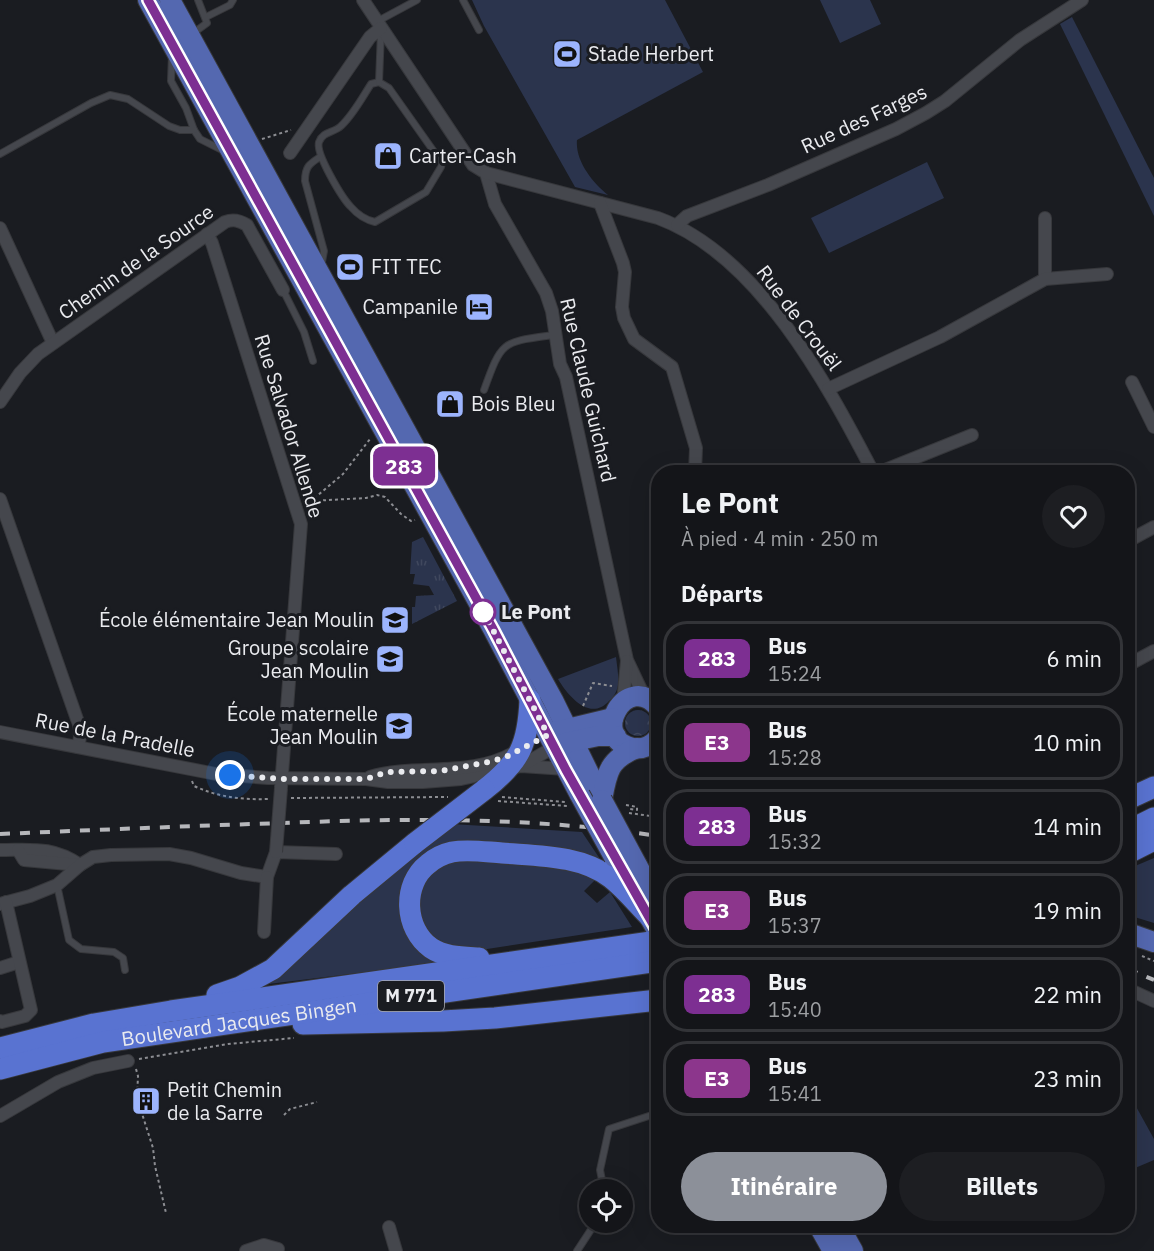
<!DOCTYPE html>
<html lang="fr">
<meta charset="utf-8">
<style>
:root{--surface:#141519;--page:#1d1e22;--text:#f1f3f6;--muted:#9d9fa2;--line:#333438;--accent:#8c9099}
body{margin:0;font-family:"IBM Plex Sans",sans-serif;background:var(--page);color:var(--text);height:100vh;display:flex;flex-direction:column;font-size:22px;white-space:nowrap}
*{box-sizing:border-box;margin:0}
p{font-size:20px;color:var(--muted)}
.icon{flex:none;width:33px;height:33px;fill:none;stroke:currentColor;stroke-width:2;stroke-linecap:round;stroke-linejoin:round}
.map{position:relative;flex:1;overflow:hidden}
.panel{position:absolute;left:651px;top:465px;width:484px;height:768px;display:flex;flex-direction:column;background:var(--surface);border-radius:24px;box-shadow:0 6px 24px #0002,0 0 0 2px var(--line)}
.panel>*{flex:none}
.badge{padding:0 12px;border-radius:9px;font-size:21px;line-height:39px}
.buttons{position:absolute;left:579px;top:1179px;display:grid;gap:12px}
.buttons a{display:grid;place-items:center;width:54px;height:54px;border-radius:50%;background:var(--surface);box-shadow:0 6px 24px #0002,0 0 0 2px var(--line);font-size:30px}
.you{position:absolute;width:30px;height:30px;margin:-15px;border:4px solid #fff;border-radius:50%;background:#1a73e8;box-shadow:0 0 0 9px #1a73e833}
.map>.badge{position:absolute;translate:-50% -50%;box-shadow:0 0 0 3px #fff}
h2{padding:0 30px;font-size:22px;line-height:54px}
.round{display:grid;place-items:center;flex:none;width:63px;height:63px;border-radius:32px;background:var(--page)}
.overview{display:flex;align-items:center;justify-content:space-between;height:102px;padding:0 30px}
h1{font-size:28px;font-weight:700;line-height:45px}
.cta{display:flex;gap:12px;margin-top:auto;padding:12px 30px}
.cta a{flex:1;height:69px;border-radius:36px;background:var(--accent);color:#fff;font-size:24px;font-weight:700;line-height:69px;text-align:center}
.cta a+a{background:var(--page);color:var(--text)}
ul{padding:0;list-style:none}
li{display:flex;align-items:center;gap:18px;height:75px;margin:0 12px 9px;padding:0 18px;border:3px solid var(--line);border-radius:24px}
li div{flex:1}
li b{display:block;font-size:22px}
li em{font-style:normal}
li .badge{min-width:66px;font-weight:700;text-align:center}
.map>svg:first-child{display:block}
.green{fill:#2b344d}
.forest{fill:url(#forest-crowns)}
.park{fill:url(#park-tufts)}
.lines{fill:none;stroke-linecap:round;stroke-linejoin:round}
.service-casing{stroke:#37383c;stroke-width:8}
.minor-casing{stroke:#37383c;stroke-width:14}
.primary-casing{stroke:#37383c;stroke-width:22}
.trunk-casing{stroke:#37383c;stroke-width:23}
.path{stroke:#8c8d92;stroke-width:2;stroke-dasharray:3 3;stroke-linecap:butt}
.service{stroke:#45474d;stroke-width:6}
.minor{stroke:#45474d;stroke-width:12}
.primary{stroke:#5468b0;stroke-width:20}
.trunk{stroke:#5973d1;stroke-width:21}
.rail{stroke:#b6b7bb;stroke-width:4;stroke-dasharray:10 10;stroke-linecap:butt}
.minor-bridge-casing{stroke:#37383c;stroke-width:14;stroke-linecap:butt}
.primary-bridge-casing{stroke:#37383c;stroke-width:22;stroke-linecap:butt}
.trunk-bridge-casing{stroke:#37383c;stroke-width:23;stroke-linecap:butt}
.minor-bridge{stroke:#45474d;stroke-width:12}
.primary-bridge{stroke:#5468b0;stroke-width:20}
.trunk-bridge{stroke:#5973d1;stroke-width:21}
.line-casing{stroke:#fff;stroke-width:14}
.line{stroke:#7d2f92;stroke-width:9}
.walk{stroke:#eaebef;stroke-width:6;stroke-dasharray:0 10.8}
.stop-dot{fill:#fff;stroke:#7d2f92;stroke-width:3}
.labels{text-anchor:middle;stroke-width:6;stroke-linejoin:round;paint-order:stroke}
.shield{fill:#1a1c21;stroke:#acadb1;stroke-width:1.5}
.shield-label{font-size:18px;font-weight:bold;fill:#eaebef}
.poi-label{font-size:20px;fill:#eaebef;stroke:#1a1c21;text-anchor:start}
.street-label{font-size:20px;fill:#eaebef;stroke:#1a1c21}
.stop-label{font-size:20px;font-weight:bold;fill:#eaebef;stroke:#1a1c21;text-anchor:start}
</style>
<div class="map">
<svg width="1154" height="1251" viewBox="0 0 1154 1251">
<defs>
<pattern id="forest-crowns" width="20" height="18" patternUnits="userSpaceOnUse" patternTransform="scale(1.5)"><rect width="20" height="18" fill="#2b344d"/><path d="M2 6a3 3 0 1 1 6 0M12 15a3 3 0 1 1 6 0" fill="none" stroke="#40485e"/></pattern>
<pattern id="park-tufts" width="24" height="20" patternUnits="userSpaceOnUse" patternTransform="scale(1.5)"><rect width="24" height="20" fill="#2b344d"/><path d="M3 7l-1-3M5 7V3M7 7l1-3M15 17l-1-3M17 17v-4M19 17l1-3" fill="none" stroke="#40485e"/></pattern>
</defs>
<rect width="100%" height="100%" fill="#1a1c21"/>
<g class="green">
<path d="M 472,0 L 665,0 L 703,72 L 577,140 C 575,161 593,183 608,195 L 575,187 L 484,26 Z"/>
<path d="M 820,0 L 870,0 L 881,24 L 840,43 Z"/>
<path d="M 1072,17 L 1154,178 L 1154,216 L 1060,24 Z"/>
<path d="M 927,162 L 944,198 L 829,253 L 811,218 Z"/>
<path d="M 616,657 C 617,666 619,676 618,685 C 617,691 614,697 609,701 C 590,722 568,696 558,679 Z"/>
<path d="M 451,824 L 582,832 L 604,865 L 464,844 L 406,885 L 441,963 L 268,984 L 348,905 Z"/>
<path d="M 1154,858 L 1154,923 L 1128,915 L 1128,869 Z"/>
<path d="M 453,860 L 553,863 L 596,879 L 584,891 L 597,903 L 610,892 L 632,927 L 474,951 L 446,947 L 432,937 L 417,910 C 424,877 421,876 453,860 Z"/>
<path d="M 1128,1092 L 1154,1139 L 1154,1160 L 1128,1171 Z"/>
</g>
<circle class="forest" cx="638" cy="723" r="13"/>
<path class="park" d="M 423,537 L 457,601 L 412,624 L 412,607 L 415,607 L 416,596 L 434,595 L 429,586 L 413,584 L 415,574 L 410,574 L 412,542 Z"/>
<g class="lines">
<g class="service-casing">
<g id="service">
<path d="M 463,0 L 479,30"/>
<path d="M 206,17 L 230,5 L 233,0"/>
<path d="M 378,21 L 417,0"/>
<path d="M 192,34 L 207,23 L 198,0"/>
<path d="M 172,55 L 171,81 L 186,108 L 194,130 L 200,139 L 222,150"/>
<path d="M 379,82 L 389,88 L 442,163 L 441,167 L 426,192 L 375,222 C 366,220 357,214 351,207 C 342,198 315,153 319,142 C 323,131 334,133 341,126 C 353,115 362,98 371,84 Z"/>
<path d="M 379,82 L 381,31"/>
<path d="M 0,154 L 91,103 L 110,95 L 128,99 L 169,126 L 180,130 L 194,130"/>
<path d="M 320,157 C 309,164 305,167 305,181 L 324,251 L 321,267"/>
<path d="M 283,290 L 304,332 L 313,361"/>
<path d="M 484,390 C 502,340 502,342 554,335"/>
<path d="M 57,885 L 69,940 L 81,949 L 114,952 L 123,958 L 125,970"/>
<path d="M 604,1190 L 600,1170 L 609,1129 L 658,1113"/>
<path d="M 577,1251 L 596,1222"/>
</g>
</g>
<g class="minor-casing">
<g id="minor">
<path d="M 363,0 L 473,165 L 486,173 L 495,204 L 546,293 L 552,311 L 560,364 L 566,377 L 627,660 L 645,698"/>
<path d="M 290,153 L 370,37 L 381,28"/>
<path d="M 486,173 L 658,218 C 758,255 826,382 873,472"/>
<path d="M 600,203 L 623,263 L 625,272 L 622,307 L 624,318 L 634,339 L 672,367 L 696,448 L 695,472"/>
<path d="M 677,225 L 687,216 L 768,185 L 896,129 L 926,113 L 945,101 L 1020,40 L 1082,0"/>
<path d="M 0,228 L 53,343"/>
<path d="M 207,234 L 212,243 L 301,524 L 281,787"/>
<path d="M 1045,279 L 1045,218"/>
<path d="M 1132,382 L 1154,427"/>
<path d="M 828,389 L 940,337 L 1045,279 L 1107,274"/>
<path d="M 0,402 L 20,373 L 38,354 L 225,222 C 233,219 239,220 247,225 L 283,290"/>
<path d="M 880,472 L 972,435"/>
<path d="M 0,499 L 79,725 L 80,737 L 78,747"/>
<path d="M 1128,541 L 1154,527"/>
<path d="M 1128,665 L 1154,651"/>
<path d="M 623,702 L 627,661"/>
<path d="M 0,732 L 216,774 L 268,778 L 366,779 L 388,782 L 423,782 L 461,779 L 521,766 L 566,769"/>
<path d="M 521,766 L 554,747"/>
<path d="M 370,777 C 417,763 471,779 517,751"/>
<path d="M 0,850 C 32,850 52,846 80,865"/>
<path d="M 18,850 L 24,860 L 79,865"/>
<path d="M 0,904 L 30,896 L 57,885 L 80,865 L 93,857 L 111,855 L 169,854 L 191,858 L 241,873 L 267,877 L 276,852 L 336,854"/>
<path d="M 264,932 L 267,877"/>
<path d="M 0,968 L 19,962"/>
<path d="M 1128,989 L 1154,1001"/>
<path d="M 0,1021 L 2,1022 L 25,1016 L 31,1010 L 6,902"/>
<path d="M 0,1116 L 58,1082 L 93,1068 L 128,1061"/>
<path d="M 389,1227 L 396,1251"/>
<path d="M 246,1251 L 264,1245 L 278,1249"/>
</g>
</g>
<g class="primary-casing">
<g id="primary">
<path d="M 148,0 L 493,629 L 580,795"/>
<path d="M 170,0 L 553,700 L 602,800"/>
<path d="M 658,707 C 626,670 588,739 633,748 C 643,750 652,745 658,738"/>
<path d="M 555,732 L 613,718"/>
<path d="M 565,743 L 598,736 L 616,736"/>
<path d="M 602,800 C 607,772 609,759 637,748"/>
<path d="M 614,857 L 658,932"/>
<path d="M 637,865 L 658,903"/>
<path d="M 1128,933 L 1154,942"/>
<path d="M 819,1226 L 833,1251"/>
<path d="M 839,1226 L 853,1251"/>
</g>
</g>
<g class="trunk-casing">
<g id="trunk">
<path d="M 484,790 C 520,762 528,745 530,700"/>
<path d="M 1128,799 L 1154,787"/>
<path d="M 1128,831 L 1154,818"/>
<path d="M 1128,853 L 1154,840"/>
<path d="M 479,958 C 463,957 444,957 431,948 C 404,929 402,884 428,864 C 435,858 443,854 452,852 C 468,849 486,852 502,853 C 538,856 581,855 611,878 C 625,889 638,905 650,917"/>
<path d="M 217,995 L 240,987 L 273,969 L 352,895 L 415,843"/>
<path d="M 303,1024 L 443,1021 L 495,1018 L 658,1000"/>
<path d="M 0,1048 L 94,1024 L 171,1011 L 658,941"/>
<path id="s1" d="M 0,1069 L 103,1042 L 658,961"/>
</g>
</g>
<g class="path">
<path d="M 262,139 L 291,130"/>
<path d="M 311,501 L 366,498 L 377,495 L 385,497 L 401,514 L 411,521 L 415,520"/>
<path d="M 308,508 L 311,501 L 343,474 L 370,439"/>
<path d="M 583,706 L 593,683 L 612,686"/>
<path d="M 192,781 L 194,786 C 218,797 242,800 268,799"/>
<path d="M 502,797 L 565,802"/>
<path d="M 291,798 L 448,797"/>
<path d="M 498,801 L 567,806"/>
<path d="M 626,805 L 637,807 L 637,810 L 630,809"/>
<path d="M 629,813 L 658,817"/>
<path d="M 1142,956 L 1154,961"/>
<path d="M 139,1059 L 228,1044 L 294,1038"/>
<path d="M 136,1069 L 138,1076 L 137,1098 L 153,1148 L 155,1166 L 166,1213"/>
<path d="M 284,1115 L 290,1109 L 317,1102"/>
</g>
<use href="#service" class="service"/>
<use href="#minor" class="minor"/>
<use href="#primary" class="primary"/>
<use href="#trunk" class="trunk"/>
<g class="rail">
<path d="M 0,834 C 94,830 188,826 282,823 C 408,818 534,817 658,836"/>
<path d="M 1128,969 L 1154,980"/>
</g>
<g class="minor-bridge-casing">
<path id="minor-bridge" d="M 276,852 L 281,788"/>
</g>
<g class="primary-bridge-casing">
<g id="primary-bridge">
<path d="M 580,795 L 614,857"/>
<path d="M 602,800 L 637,865"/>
</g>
</g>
<g class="trunk-bridge-casing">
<path id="trunk-bridge" d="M 415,843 L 484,790"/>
</g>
<use href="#minor-bridge" class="minor-bridge"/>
<use href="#primary-bridge" class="primary-bridge"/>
<use href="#trunk-bridge" class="trunk-bridge"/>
</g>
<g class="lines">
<g class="line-casing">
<path id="line" d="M 148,0 L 493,629 L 566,770 L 658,933"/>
</g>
<use href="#line" class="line"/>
<path class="walk" d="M 230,775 L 282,779 L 366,779 L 387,772 L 441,771 L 493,761 L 508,756 L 548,735 L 482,609 L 483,612"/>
</g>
<defs>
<g id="stadium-square" transform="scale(1.5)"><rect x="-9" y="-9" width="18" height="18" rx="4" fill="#9cb4fd" stroke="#1a1c21"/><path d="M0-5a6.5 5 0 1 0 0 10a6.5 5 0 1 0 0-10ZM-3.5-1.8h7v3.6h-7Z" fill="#111"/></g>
<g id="shop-square" transform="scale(1.5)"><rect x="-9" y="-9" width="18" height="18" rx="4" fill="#9cb4fd" stroke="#1a1c21"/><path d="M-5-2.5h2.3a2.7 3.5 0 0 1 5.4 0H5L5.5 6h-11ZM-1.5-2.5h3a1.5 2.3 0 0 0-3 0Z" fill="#111"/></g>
<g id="hotel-square" transform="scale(1.5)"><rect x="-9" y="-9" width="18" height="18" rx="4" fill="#9cb4fd" stroke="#1a1c21"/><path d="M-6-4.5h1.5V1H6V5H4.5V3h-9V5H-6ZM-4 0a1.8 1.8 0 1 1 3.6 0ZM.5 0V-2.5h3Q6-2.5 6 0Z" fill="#111"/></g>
<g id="school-square" transform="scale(1.5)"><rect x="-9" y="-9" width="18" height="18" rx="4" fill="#9cb4fd" stroke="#1a1c21"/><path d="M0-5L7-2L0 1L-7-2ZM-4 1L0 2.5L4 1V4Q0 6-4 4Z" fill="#111"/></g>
<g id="building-square" transform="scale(1.5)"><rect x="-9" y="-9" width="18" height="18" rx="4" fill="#9cb4fd" stroke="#1a1c21"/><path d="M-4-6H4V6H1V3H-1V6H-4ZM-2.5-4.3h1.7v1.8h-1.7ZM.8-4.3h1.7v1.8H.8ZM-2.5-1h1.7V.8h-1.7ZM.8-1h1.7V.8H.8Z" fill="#111"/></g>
</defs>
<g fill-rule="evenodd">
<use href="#stadium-square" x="567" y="54"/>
<use href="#shop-square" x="388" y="156"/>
<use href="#stadium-square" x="350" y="267"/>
<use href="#hotel-square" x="479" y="307"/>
<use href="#shop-square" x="450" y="404"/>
<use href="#school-square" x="395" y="620"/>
<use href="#school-square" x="390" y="659"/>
<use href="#school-square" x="399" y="726"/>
<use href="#building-square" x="146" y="1101"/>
</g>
<circle class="stop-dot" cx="483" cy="612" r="12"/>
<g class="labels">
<rect class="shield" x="378" y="981" width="66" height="30" rx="4.5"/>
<g class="shield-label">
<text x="411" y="1002">M 771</text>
</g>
<g class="poi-label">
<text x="588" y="61">Stade Herbert</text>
<text x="409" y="163">Carter-Cash</text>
<text x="371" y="274">FIT TEC</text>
<text x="458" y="314" text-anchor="end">Campanile</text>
<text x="471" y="411">Bois Bleu</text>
<text x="374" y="627" text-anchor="end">École élémentaire Jean Moulin</text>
<text x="369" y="655" text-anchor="end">Groupe scolaire<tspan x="369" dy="23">Jean Moulin</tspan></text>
<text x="378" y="721" text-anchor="end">École maternelle<tspan x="378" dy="23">Jean Moulin</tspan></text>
<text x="167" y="1097">Petit Chemin<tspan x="167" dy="23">de la Sarre</tspan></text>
</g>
<g class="street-label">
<text transform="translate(864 119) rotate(-25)" y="7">Rue des Farges</text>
<text transform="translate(136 262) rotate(-35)" y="7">Chemin de la Source</text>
<text transform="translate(799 318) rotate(53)" y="7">Rue de Crouël</text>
<text transform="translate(588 390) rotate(77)" y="7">Rue Claude Guichard</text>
<text transform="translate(289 426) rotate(73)" y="7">Rue Salvador Allende</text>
<text transform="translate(115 735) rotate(11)" y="7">Rue de la Pradelle</text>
<text dy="7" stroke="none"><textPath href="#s1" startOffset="244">Boulevard Jacques Bingen</textPath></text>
</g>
<g class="stop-label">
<text x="501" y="619">Le Pont</text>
</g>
</g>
</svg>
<div class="buttons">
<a><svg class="icon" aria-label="locate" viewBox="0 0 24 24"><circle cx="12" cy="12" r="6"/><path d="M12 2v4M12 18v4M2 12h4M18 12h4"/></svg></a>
</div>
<div class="you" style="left:230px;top:775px"></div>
<b class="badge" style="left:404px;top:466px;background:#7d2f92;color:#fff">283</b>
<section class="panel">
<div class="overview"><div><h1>Le Pont</h1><p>À pied · 4 min · 250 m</p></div><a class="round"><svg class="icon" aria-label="heart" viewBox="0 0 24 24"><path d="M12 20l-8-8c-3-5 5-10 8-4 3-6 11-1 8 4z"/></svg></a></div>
<h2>Départs</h2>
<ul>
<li><span class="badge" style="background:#7d2f92;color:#fff">283</span><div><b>Bus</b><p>15:24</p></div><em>6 min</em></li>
<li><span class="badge" style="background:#8c368c;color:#fff">E3</span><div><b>Bus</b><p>15:28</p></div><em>10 min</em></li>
<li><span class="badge" style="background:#7d2f92;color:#fff">283</span><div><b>Bus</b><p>15:32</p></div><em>14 min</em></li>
<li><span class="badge" style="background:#8c368c;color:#fff">E3</span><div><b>Bus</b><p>15:37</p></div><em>19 min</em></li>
<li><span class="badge" style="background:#7d2f92;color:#fff">283</span><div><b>Bus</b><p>15:40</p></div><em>22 min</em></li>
<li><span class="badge" style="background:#8c368c;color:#fff">E3</span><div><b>Bus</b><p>15:41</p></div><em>23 min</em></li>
</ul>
<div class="cta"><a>Itinéraire</a><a>Billets</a></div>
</section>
</div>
